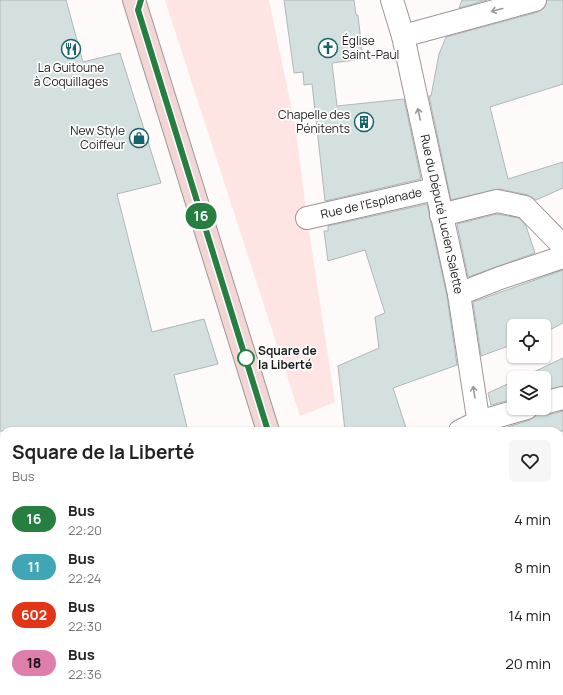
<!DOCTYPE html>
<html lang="fr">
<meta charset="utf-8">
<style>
:root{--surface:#fff;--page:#f6f6f6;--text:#222;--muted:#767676}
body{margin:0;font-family:Manrope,sans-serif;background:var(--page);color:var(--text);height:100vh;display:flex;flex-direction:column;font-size:15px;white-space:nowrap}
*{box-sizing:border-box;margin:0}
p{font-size:13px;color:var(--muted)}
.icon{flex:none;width:22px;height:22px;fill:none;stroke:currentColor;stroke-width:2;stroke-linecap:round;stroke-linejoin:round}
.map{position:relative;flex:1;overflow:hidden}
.details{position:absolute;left:0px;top:427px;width:563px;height:268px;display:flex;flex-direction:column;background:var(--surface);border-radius:12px 12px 0 0;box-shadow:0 1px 3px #0004}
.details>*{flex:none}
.badge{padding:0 8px;border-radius:13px;font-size:14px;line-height:26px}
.buttons{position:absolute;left:507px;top:319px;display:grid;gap:8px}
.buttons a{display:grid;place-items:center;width:44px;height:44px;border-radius:6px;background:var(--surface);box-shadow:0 1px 3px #0004;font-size:20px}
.map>.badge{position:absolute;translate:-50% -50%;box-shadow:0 0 0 2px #fff}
.round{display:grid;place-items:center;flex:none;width:42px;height:42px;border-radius:6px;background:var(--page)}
.summary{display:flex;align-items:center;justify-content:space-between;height:68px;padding:0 12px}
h1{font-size:19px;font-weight:700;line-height:30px}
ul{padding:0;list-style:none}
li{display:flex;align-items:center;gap:12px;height:48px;padding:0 12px}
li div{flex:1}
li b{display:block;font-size:15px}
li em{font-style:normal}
li .badge{min-width:44px;font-weight:700;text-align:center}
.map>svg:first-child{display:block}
.green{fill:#fee4e2}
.building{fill:#d4dfe0;stroke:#aeb8b9}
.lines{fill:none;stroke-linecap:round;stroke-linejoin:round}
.street-casing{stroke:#9f9595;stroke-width:24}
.secondary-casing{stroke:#9f9595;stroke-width:24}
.street{stroke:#fff;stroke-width:22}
.secondary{stroke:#f2d6d6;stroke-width:22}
.oneway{stroke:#9a9898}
.line-casing{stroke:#fff;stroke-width:9}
.line{stroke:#267e41;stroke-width:6}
.stop-dot{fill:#fff;stroke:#267e41;stroke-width:2}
.labels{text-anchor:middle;stroke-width:3.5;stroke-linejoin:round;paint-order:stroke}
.poi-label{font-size:12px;fill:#1f1b1b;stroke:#fff;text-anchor:end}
.street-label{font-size:12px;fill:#1f1b1b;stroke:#fff}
.stop-label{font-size:12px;font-weight:bold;fill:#1f1b1b;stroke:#fff;text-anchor:start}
</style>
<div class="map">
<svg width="563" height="695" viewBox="0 0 563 695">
<rect width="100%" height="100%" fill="#fefaf9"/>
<path class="green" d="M 165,0 L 269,0 L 296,130 L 307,218 L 335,402 L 300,416 Z"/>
<g class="building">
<path d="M 0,0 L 66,0 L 83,62 L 120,53 L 161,183 L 117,194 L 152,332 L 204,319 L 218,364 L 174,375 L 188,431 L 0,431 Z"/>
<path d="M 284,0 L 354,0 L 356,15 L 358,15 L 363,59 L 332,63 L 337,106 L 404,99 L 421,179 L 325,201 L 312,84 L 304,85 L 303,72 L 294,73 Z"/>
<path d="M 462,0 L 487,0 L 459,8 Z"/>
<path d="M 547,0 L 563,0 L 563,84 L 490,107 L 508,179 L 563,162 L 563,188 L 536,200 L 528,195 L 499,189 L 451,200 L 429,96 L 431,96 L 439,54 L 446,37 L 538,12 L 544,8 Z"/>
<path d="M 427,204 L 447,296 L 457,365 L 393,388 L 407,431 L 345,431 L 338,366 L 379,348 L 375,317 L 385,313 L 365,250 L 328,261 L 324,231 L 328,231 L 328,226 Z"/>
<path d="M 497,214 L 519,218 L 526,226 L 535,253 L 468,277 L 457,224 Z"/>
<path d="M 563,270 L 563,323 L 544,333 L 544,326 L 514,326 L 514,344 L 481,356 L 473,302 Z"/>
<path d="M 563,358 L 563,386 L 544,390 L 544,378 L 521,378 Z"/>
<path d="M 514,381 L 514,399 L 491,405 L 488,393 Z"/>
<path d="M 563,411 L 563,431 L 495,431 L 530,420 L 538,413 L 547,415 Z"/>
</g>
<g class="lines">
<g class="street-casing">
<g id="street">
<path id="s1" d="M 392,0 L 403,36 L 459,294 L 480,431"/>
<path d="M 403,36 L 535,0"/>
<path d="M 441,215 L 497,201 L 525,207 L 563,246"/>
<path id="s2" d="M 307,218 L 435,189"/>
<path d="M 459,294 L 500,278 L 563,257"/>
<path d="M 544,403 L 563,398"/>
<path d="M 460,431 L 478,422 L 527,408"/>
<path d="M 559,479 L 563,478"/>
<path d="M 559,684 L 563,683"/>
<path d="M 47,695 L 62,691"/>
<path d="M 521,695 L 534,691"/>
</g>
</g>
<g class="secondary-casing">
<g id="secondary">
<path d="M 134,0 L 268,431"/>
<path d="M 0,581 L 4,579"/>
<path d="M 348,691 L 349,695"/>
</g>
</g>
<use href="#street" class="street"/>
<use href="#secondary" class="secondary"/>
</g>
<defs><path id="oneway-shaft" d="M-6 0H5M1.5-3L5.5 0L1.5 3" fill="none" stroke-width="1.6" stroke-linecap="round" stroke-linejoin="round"/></defs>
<g class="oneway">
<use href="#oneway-shaft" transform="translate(497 10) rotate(165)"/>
<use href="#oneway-shaft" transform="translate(419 114) rotate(-102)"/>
<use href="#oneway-shaft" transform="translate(474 392) rotate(-99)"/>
</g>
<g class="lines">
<g class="line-casing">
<path id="line" d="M 141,0 L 138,10 L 268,431"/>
</g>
<use href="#line" class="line"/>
</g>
<defs>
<g id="church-ring" transform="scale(1)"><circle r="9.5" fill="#fff" stroke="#16646b" stroke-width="1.5"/><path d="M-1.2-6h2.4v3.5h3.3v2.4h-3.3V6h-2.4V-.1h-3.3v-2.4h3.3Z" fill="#16646b"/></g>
<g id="restaurant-ring" transform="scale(1)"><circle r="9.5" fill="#fff" stroke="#16646b" stroke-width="1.5"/><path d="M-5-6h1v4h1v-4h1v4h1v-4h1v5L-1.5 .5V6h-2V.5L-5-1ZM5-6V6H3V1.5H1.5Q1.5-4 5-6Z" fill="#16646b"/></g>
<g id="building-ring" transform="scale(1)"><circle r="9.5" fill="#fff" stroke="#16646b" stroke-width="1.5"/><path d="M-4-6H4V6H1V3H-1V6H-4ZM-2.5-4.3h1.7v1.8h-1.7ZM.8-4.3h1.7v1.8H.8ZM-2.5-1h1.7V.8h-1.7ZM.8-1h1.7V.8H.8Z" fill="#16646b"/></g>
<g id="shop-ring" transform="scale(1)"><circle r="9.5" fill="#fff" stroke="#16646b" stroke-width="1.5"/><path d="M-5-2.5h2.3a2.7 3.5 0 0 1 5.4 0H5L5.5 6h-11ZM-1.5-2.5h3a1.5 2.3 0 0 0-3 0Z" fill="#16646b"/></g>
</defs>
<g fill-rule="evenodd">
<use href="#church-ring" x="328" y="48"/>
<use href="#restaurant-ring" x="71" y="49"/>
<use href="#building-ring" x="364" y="122"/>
<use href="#shop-ring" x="139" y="138"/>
</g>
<circle class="stop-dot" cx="246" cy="358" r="8"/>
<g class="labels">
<g class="poi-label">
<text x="342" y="45" text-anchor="start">Église<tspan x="342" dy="14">Saint-Paul</tspan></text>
<text x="71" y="72" text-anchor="middle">La Guitoune<tspan x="71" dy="14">à Coquillages</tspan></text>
<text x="350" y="119">Chapelle des<tspan x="350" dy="14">Pénitents</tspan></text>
<text x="125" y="135">New Style<tspan x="125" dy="14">Coiffeur</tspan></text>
</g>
<g class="street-label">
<text dy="4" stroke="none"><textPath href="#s2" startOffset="66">Rue de l'Esplanade</textPath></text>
<text dy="4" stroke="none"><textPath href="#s1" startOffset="220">Rue du Député Lucien Salette</textPath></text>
</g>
<g class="stop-label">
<text x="258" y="355">Square de<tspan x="258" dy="14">la Liberté</tspan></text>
</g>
</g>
</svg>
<div class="buttons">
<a><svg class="icon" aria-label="locate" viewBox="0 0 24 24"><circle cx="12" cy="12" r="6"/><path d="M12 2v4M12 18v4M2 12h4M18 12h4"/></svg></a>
<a><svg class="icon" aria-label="layers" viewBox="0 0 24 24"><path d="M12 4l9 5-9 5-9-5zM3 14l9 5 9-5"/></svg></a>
</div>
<b class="badge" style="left:201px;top:216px;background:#267e41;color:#fff">16</b>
<section class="details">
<div class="summary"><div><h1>Square de la Liberté</h1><p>Bus</p></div><a class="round"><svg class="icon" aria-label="heart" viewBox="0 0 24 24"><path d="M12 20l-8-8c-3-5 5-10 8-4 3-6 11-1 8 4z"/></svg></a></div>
<ul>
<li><span class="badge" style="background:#267e41;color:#fff">16</span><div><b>Bus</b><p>22:20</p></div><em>4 min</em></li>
<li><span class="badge" style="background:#3ea6b4;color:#fff">11</span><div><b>Bus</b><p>22:24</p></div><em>8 min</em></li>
<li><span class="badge" style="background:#e43417;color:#fff">602</span><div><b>Bus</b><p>22:30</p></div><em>14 min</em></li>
<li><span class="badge" style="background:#de7eab;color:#111">18</span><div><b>Bus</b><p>22:36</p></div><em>20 min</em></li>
</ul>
</section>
</div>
